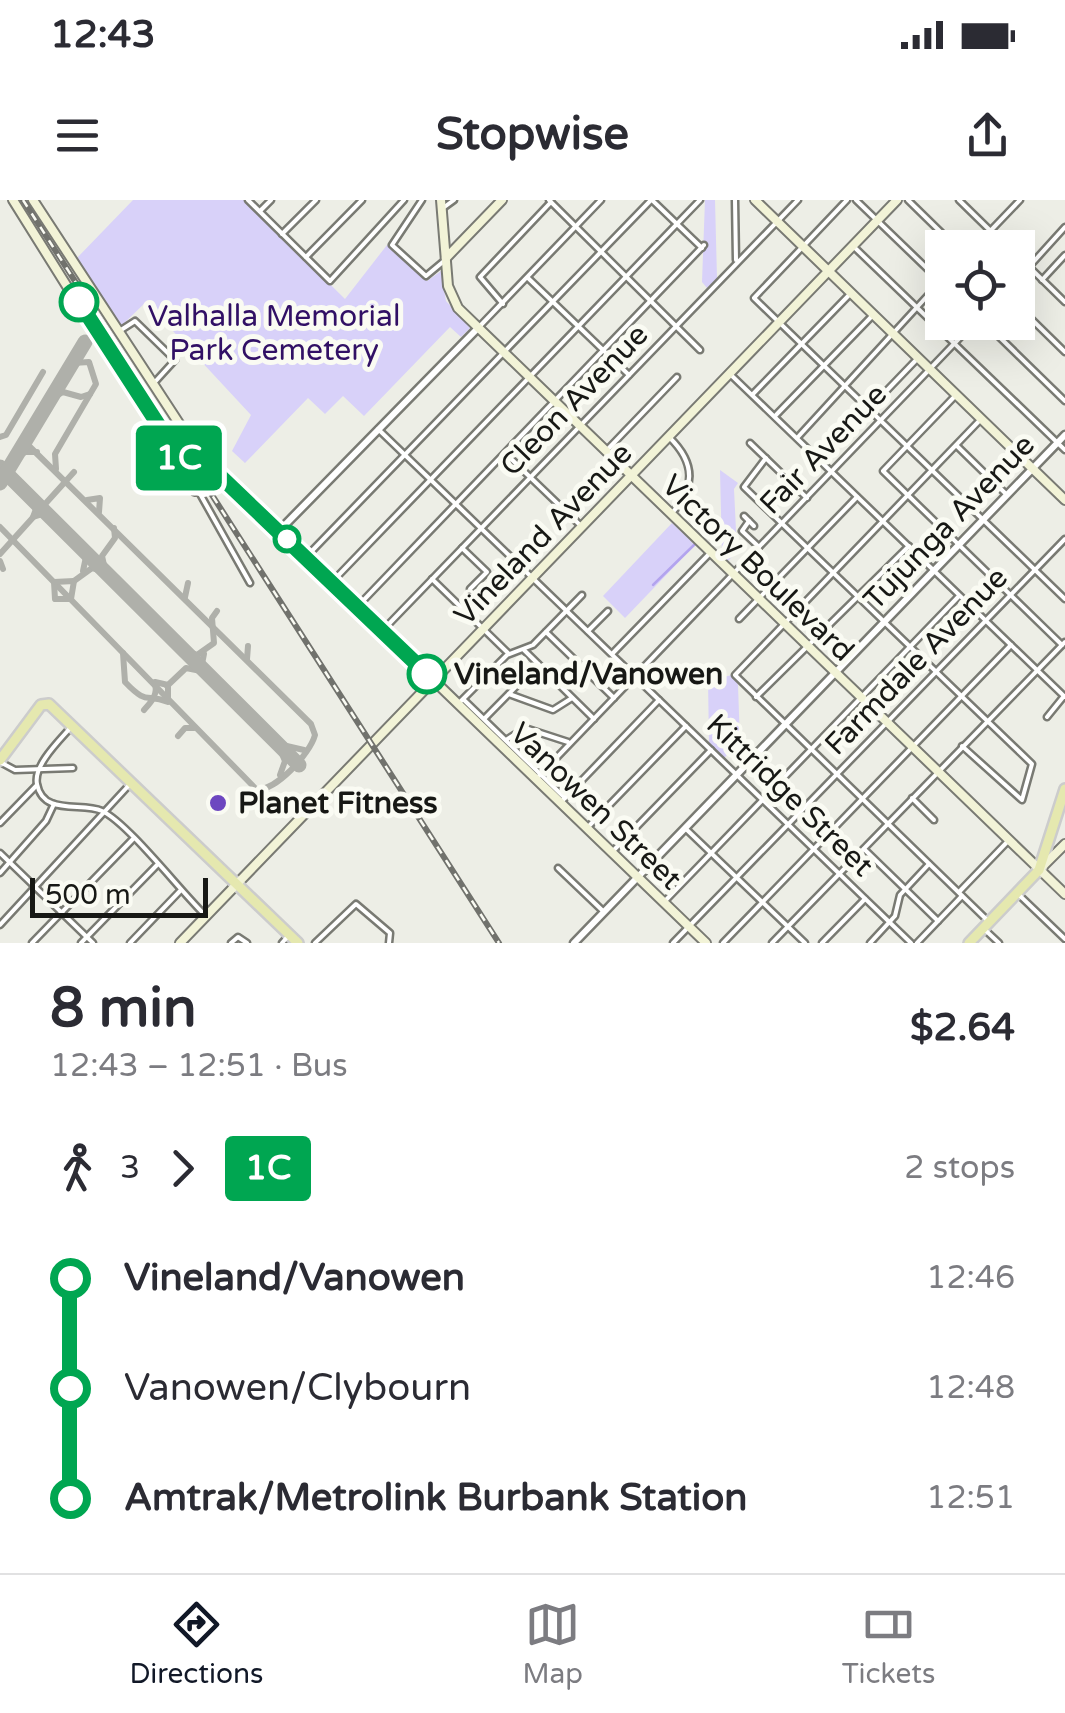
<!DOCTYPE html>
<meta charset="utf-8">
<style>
:root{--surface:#fff;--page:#f7f7f7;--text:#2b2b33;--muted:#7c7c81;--line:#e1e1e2;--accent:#111827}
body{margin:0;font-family:"Varela Round",sans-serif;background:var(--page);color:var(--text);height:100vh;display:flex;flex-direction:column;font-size:38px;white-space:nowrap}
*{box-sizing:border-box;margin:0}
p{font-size:32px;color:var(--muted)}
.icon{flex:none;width:55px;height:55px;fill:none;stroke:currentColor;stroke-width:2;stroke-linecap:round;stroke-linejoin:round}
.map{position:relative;height:743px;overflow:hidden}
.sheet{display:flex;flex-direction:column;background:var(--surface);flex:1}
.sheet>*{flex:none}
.badge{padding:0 20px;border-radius:8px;font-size:35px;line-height:65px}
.fabs{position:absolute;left:925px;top:30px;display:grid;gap:20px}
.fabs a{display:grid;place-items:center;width:110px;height:110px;border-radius:0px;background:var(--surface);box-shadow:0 10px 40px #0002;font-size:50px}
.scale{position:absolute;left:30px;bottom:25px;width:178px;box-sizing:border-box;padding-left:10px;border:5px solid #171815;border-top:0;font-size:28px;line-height:35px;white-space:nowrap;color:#171815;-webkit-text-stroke:8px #fafbf3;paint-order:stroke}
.map>.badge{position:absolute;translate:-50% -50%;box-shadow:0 0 0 5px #fff}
.legs{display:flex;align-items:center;gap:15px;height:110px;padding:0 50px;font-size:32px}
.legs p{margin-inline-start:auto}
.summary{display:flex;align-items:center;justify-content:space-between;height:170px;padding:0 50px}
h1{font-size:55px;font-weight:700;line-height:75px}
ul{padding:0 50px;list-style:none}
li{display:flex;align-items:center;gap:35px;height:110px;font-size:38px}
li i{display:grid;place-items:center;width:15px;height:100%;margin:0 12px;background:currentColor}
li i::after{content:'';width:25px;height:25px;margin:-12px;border:8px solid;border-radius:50%;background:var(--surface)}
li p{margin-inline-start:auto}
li:first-child i{background:linear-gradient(#0000 50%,currentColor 0)}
li:last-child i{background:linear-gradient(currentColor 50%,#0000 0)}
.status{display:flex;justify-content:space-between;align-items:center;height:70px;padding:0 50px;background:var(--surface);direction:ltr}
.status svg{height:28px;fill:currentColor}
header{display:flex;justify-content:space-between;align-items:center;height:130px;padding:0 50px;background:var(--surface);font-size:45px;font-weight:700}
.tabs{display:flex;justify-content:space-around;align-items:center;height:140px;border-top:2px solid var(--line);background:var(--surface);font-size:28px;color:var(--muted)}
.tabs a{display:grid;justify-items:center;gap:5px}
.tabs .selected{color:var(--accent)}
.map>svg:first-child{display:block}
.green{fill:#d8d1f9}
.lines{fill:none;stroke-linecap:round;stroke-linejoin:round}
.stream{stroke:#b3a4ee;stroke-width:2.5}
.taxiway{stroke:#afb0aa;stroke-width:6}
.runway{stroke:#afb0aa;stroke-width:15}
.minor-casing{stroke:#797a73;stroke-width:9}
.tertiary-casing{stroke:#797a73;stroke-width:11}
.secondary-casing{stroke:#797a73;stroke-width:12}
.primary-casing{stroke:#ccc;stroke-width:14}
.minor{stroke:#fff;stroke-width:4}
.tertiary{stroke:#fff;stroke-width:6}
.secondary{stroke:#f2f3d7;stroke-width:8}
.primary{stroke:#e5e8af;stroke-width:9}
.rail-casing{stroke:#71726d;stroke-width:6}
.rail{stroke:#fafbf3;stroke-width:2.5;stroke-dasharray:8;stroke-linecap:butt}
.line-1-casing{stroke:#fff;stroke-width:22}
.line-1{stroke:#00a651;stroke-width:15}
.stop-1-dot{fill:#fff;stroke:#00a651;stroke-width:5}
.poi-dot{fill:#6d47c0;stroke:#fafbf3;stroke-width:4}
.labels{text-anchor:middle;stroke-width:10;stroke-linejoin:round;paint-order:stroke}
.park-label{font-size:30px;fill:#311065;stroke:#fafbf3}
.street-label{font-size:30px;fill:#171815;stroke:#fafbf3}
.stop-label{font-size:30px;font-weight:bold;fill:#171815;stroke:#fafbf3;text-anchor:start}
.poi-label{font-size:30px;font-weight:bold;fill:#171815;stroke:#fafbf3;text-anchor:start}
</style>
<div class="status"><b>12:43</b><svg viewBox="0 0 49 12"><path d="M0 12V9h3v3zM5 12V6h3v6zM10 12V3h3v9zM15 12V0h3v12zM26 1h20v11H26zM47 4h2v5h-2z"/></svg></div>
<header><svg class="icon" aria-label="menu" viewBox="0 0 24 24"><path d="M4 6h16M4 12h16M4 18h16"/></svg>Stopwise<svg class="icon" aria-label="share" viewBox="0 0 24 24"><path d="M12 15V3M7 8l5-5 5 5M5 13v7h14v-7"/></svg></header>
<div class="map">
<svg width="1065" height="743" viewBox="0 0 1065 743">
<rect width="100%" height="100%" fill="#edeee6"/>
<g class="green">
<path d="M 133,0 L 245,0 L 345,99 L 387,45 L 427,81 L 441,71 L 446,101 L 470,128 L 461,137 L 450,127 L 364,216 L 343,196 L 325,214 L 308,198 L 245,263 L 232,251 L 251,215 L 146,102 L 120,127 L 76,59 Z"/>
<path d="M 705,0 L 715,0 L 717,78 L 707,88 L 702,82 Z"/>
<path d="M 720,270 L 738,283 L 734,289 L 737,351 L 728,361 L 722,354 Z"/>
<path d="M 672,323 L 695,345 L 625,418 L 603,396 Z"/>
<path d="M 733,475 L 738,485 L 740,543 L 724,558 L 709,544 L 708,480 Z"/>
</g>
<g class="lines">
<path class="stream" d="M 653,385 L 695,344"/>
<g class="taxiway">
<path d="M 51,199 L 63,192 L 81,197 L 90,194"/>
<path d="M 0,237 L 6,235 L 43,172"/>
<path d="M 14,260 L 25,252 L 37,252"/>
<path d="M 56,269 L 55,254 L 96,184 L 89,162 L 73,163"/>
<path d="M 31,297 L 36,309 L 33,317 L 43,314 L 53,320"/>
<path d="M 87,300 L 100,298 L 99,312"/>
<path d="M 0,327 L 256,589 C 275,592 310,554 315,535 L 311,524 L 25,242"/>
<path d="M 80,346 L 86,357 L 83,371"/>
<path d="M 0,354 L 74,272"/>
<path d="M 0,361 L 3,369"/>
<path d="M 105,370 L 102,356 L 115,338 L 114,328"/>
<path d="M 74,381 L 71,399 L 55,399 L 54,382 Z"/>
<path d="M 74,381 L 92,368 L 107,373"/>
<path d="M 185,397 L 188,383"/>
<path d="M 182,449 L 197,455 L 214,443 L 212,418 L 217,411"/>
<path d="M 123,453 L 125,482 C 148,506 145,493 168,502 L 168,485 L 155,482 C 158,495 152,501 144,510"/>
<path d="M 204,454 L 202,464 L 211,477"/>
<path d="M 247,459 L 248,446"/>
<path d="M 167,486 L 186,468 L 206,472"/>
<path d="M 178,536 L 185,528 L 194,528"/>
<path d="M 278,544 L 285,561 L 280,575"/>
<path d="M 278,544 L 304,550"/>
</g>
<g class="runway">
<path d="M 0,267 L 299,565"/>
<path d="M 0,283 L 85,142"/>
</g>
<g class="minor-casing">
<g id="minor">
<path d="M 248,0 L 330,81 L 404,0"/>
<path d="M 422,0 L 392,45 L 426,76 L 444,61"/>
<path d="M 549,0 L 700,150"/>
<path d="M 652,0 L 702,48"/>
<path d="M 735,0 L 736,60"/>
<path d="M 847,0 L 754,98 L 1065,399"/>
<path d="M 856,0 L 942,83"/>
<path d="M 908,0 L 957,48"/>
<path d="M 959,0 L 1008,48"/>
<path d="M 443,8 L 454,0"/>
<path d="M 260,11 L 271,0"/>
<path d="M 282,34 L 316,0"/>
<path d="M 853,46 L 1065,250"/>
<path d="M 974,48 L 1020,0"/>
<path d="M 1018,56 L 1065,102"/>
<path d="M 306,57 L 362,0"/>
<path d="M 528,78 L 629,175"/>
<path d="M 1018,79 L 1065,27"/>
<path d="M 1042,80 L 1065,55"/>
<path d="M 503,104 L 480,77 L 551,2"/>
<path d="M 1018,106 L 1065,152"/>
<path d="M 984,122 L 1065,201"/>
<path d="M 480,126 L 601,0"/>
<path d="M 121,130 L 135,121 L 175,160 L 154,183"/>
<path d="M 730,174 L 1065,497"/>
<path d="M 753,194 L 851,93"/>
<path d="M 956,195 L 883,271 L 1062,445"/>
<path d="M 776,215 L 873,115"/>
<path d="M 981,219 L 735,475 L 986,719"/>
<path d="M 378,229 L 911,743"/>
<path d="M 669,237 C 695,262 696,287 672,313"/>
<path d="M 797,238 L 942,80"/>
<path d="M 750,243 L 807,298"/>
<path d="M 957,246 L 1007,295"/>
<path d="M 607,250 L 677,177"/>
<path d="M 505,253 L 581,326"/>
<path d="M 766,258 L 744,287 L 1032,564 L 1022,600 L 962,546"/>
<path d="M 821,259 L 918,158"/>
<path d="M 199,292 L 250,383"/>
<path d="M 744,316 L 754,326"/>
<path d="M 749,321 L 742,331 L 759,347"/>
<path d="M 462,348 L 487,372 L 470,389"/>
<path d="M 307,356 L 651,0"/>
<path d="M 432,379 L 508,453"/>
<path d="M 332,382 L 700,0"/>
<path d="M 358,406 L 704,45"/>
<path d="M 739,419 L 857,297"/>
<path d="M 385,428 L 798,0"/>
<path d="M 588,431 L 608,411"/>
<path d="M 546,432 L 614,498"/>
<path d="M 524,450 L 594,519"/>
<path d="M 613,453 L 711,352"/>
<path d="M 509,494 L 553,510 L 572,498"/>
<path d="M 756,497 L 909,346"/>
<path d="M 464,500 L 565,598"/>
<path d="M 460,502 L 507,455 L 533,445 L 582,395"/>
<path d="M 1047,517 L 1064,496"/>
<path d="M 485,518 L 538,464"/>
<path d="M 72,526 C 61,539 33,565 37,584 C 43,616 81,602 102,611 C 128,623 181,692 206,716"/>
<path d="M 506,540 L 525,528 L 568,542"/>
<path d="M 0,562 L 15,570 L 73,568"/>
<path d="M 538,577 L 975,122"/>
<path d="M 912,598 L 934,620"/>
<path d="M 562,601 L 659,500"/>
<path d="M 0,623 L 37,585"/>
<path d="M 588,627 L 686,526"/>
<path d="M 685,628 L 805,743"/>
<path d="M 864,649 L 938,721"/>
<path d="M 613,651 L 711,550"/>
<path d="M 0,653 L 93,743"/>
<path d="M 558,668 L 604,712"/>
<path d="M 0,673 L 46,621 L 54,604"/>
<path d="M 960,691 L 1009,640"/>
<path d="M 1017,693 L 1065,739"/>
<path d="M 664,702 L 959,396"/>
<path d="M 0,725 L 131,583"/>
<path d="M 983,728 L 999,743"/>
<path d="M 32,743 L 133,639"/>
<path d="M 81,743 L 157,665"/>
<path d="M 130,743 L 180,691"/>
<path d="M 231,743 L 238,737 L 247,743"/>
<path d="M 282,743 L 289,735"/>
<path d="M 315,743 L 356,704 L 390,733 L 389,743"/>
<path d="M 673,743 L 1065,339"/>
<path d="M 723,743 L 1011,445"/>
<path d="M 772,743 L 1065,442"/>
<path d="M 822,743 L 865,699"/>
<path d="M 870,743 L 895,716 L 900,695 L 929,664"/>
<path d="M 917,743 L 962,696"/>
</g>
</g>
<g class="tertiary-casing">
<g id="tertiary">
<path d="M 279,331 L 478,128"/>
<path d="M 574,743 L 1065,235"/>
</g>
</g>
<g class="secondary-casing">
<g id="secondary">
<path d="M 13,0 L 195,291 L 220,276"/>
<path d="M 33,0 L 199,254 L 706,743"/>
<path d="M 441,0 L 448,86 L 458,108 L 1065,694"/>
<path d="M 755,0 L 1065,300"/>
<path d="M 446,58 L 502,0"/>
<path d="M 1039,670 L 1065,644"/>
<path d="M 180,743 L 897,0"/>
</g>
</g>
<g class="primary-casing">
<g id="primary">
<path d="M 0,560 L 41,505 L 49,504 L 298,743"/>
<path d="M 969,743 L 1039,670 L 1065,589"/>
</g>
</g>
<use href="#minor" class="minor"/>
<use href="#tertiary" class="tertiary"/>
<use href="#secondary" class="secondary"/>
<use href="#primary" class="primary"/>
<g class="rail-casing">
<path id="rail" d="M 23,0 L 499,743"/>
</g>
<use href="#rail" class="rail"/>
</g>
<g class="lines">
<g class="line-1-casing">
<path id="line-1" d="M 79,102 L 196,283 L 204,286 L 220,276 L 427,474"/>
</g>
<use href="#line-1" class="line-1"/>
</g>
<g class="stop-1-dot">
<circle cx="79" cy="102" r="18"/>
<circle cx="287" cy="339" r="12"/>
<circle cx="427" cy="474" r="18"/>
</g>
<circle class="poi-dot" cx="218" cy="603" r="10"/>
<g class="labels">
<g class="park-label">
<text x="274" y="126">Valhalla Memorial<tspan x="274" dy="34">Park Cemetery</tspan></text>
</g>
<g class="street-label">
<text transform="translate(574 200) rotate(-46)" y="10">Cleon Avenue</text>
<text transform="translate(823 249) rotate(-46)" y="10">Fair Avenue</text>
<text transform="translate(949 322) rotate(-46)" y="10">Tujunga Avenue</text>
<text transform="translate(543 334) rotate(-46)" y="10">Vineland Avenue</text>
<text transform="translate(758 368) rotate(44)" y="10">Victory Boulevard</text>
<text transform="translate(916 461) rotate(-46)" y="10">Farmdale Avenue</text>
<text transform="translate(790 595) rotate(44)" y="10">Kittridge Street</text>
<text transform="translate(596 606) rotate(44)" y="10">Vanowen Street</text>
</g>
<g class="stop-label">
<text x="454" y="484">Vineland/Vanowen</text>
</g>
<g class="poi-label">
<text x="238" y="613">Planet Fitness</text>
</g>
</g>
</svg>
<div class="fabs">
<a><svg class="icon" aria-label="locate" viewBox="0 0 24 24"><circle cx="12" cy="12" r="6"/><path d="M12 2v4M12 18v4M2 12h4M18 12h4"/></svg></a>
</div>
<div class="scale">500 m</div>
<b class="badge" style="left:179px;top:258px;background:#00a651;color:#fff">1C</b>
</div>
<section class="sheet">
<div class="summary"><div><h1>8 min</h1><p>12:43 – 12:51 · Bus</p></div><b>$2.64</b></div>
<div class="legs"><svg class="icon" aria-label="walk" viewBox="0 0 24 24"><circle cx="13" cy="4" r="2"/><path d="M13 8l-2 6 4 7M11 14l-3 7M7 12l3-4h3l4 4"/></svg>3<svg class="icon" aria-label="forward" viewBox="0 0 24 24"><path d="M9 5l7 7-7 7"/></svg><b class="badge" style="background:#00a651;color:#fff">1C</b><p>2 stops</p></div>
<ul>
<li><i style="color:#00a651"></i><b>Vineland/Vanowen</b><p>12:46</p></li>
<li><i style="color:#00a651"></i><span>Vanowen/Clybourn</span><p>12:48</p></li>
<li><i style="color:#00a651"></i><b>Amtrak/Metrolink Burbank Station</b><p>12:51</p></li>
</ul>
</section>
<nav class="tabs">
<a class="selected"><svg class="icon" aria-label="directions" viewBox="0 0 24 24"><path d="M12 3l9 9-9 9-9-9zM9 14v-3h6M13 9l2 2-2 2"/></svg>Directions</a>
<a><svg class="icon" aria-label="map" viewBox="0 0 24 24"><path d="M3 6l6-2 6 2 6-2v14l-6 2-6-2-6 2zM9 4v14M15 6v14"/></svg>Map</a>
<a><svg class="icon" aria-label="tickets" viewBox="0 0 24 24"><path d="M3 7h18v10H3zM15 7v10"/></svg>Tickets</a>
</nav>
